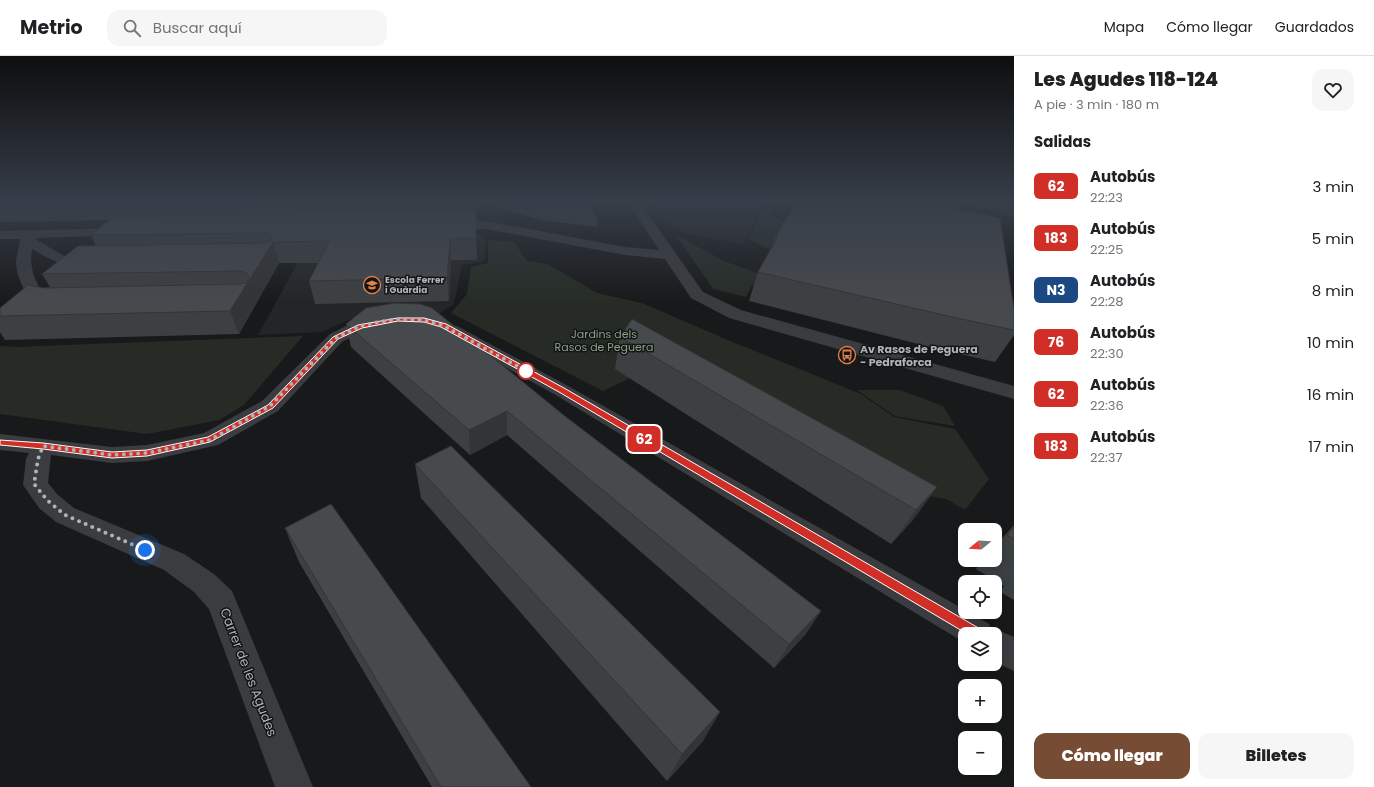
<!DOCTYPE html>
<html lang="es">
<meta charset="utf-8">
<style>
:root{--surface:#fff;--page:#f6f6f6;--text:#202124;--muted:#757577;--line:#e0e0e0;--accent:#774c35}
body{margin:0;font-family:Poppins,sans-serif;background:var(--page);color:var(--text);height:100vh;display:flex;flex-direction:column;font-size:15px;white-space:nowrap}
*{box-sizing:border-box;margin:0}
p{font-size:13px;color:var(--muted)}
.icon{flex:none;width:22px;height:22px;fill:none;stroke:currentColor;stroke-width:2;stroke-linecap:round;stroke-linejoin:round}
.map{position:relative;flex:1;overflow:hidden}
.panel{display:flex;flex-direction:column;background:var(--surface);width:360px}
.panel>*{flex:none}
.badge{padding:0 8px;border-radius:6px;font-size:14px;line-height:26px}
.needle{width:26px;rotate:252deg}
.fabs{position:absolute;left:958px;top:467px;display:grid;gap:8px}
.fabs a{display:grid;place-items:center;width:44px;height:44px;border-radius:8px;background:var(--surface);box-shadow:0 2px 10px #0003;font-size:20px}
.you{position:absolute;width:20px;height:20px;margin:-10px;border:3px solid #fff;border-radius:50%;background:#1a73e8;box-shadow:0 0 0 6px #1a73e833}
.map>.badge{position:absolute;translate:-50% -50%;box-shadow:0 0 0 2px #fff}
h2{padding:0 20px;font-size:15px;line-height:36px}
.round{display:grid;place-items:center;flex:none;width:42px;height:42px;border-radius:12px;background:var(--page)}
.head{display:flex;align-items:center;justify-content:space-between;height:68px;padding:0 20px}
h1{font-size:19px;font-weight:800;line-height:30px}
.cta{display:flex;gap:8px;margin-top:auto;padding:8px 20px}
.cta a{flex:1;height:46px;border-radius:12px;background:var(--accent);color:#fff;font-size:16px;font-weight:800;line-height:46px;text-align:center}
.cta a+a{background:var(--page);color:var(--text)}
ul{padding:0;list-style:none}
li{display:flex;align-items:center;gap:12px;height:52px;padding:0 20px}
li div{flex:1}
li b{display:block;font-size:15px}
li em{font-style:normal}
li .badge{min-width:44px;font-weight:700;text-align:center}
header{display:flex;align-items:center;gap:24px;box-sizing:border-box;height:56px;padding:0 20px;background:var(--surface);border-bottom:1px solid var(--line)}
header strong{font-size:19px}
nav{display:flex;gap:22px;margin-inline-start:auto;font-size:14px}
.search{width:280px;height:36px;background:var(--page);display:flex;align-items:center;gap:10px;box-sizing:border-box;padding:0 14px;border-radius:12px;color:var(--muted);font-size:15px}
main{display:flex;flex:1;min-height:0}
.map>svg:first-child{display:block}
.built{fill:#242527}
.green{fill:#262c25}
.lines{fill:none;stroke-linecap:round;stroke-linejoin:round}
.street{fill:#3a3c3f;fill-rule:evenodd}
.wall{fill:#3d4042}
.shaded-wall{fill:#323436}
.building{fill:#474a4d;stroke:#323436}
.line{fill:#d02e26;stroke:#fff}
.walk{stroke:#acb4b9;stroke-width:4;stroke-dasharray:0 7.2}
.stop-dot{fill:#fff;stroke:#d02e26;stroke-width:2}
.labels{text-anchor:middle;stroke-width:3;stroke-linejoin:round;paint-order:stroke}
.far-poi-label{font-size:9px;font-weight:bold;fill:#acb4b9;stroke:#131415;text-anchor:start}
.park-label{font-size:11px;fill:#8ca285;stroke:#131415}
.poi-label{font-size:11px;font-weight:bold;fill:#acb4b9;stroke:#131415;text-anchor:start}
.near-street-label{font-size:13px;fill:#acb4b9;stroke:#131415}
</style>
<header>
<strong>Metrio</strong>
<div class="search"><svg class="icon" aria-label="search" viewBox="0 0 24 24"><circle cx="10" cy="10" r="6"/><path d="M15 15l6 6"/></svg>Buscar aquí</div>
<nav><a>Mapa</a><a>Cómo llegar</a><a>Guardados</a></nav>
</header>
<main>
<div class="map">
<svg width="1014" height="731" viewBox="0 0 1014 731">
<rect width="100%" height="100%" fill="#18191a"/>
<g class="built">
<path d="M 659,145 L 747,145 L 765,149 L 743,188 L 688,178 L 665,167 L 652,147 L 660,147 Z"/>
<path d="M 472,175 L 485,182 L 485,205 L 462,209 L 454,248 L 439,258 L 377,255 L 351,263 L 322,276 L 258,279 L 313,179 Z"/>
</g>
<g class="green">
<path d="M 954,145 L 1014,145 L 1014,162 Z"/>
<path d="M 764,152 L 770,153 L 770,159 L 782,165 L 1002,205 L 773,195 L 748,183 Z"/>
<path d="M 676,179 L 724,205 L 760,218 L 998,287 L 752,229 L 746,241 L 713,233 Z"/>
<path d="M 488,184 L 514,186 L 527,205 L 548,208 L 597,237 L 642,247 L 723,282 L 861,338 L 894,361 L 955,373 L 989,423 L 965,454 L 946,443 L 894,435 L 663,306 L 603,335 L 451,257 L 467,238 L 471,211 L 488,207 Z"/>
<path d="M 303,280 L 244,349 L 219,364 L 147,378 L 0,358 L 0,290 L 15,291 Z"/>
<path d="M 857,334 L 900,334 L 943,350 L 955,370 L 895,360 Z"/>
</g>
<g class="lines">
<g class="street">
<path d="M 627,145 L 639,145 L 703,236 L 741,254 L 1014,330 L 1014,343 L 729,262 L 691,242 L 665,203 L 625,199 L 486,173 L 446,172 L 441,171 L 439,168 L 441,165 L 446,164 L 486,165 L 625,191 L 659,194 Z"/>
<path d="M 926,145 C 938,144 951,145 958,156 C 958,167 936,169 927,167 L 926,164 L 927,161 L 946,157 L 928,148 Z"/>
<path d="M 123,172 L 128,173 L 130,176 L 128,179 L 36,182 L 35,183 L 66,201 L 94,203 L 96,206 L 94,209 C 69,215 53,205 32,193 C 29,209 34,229 47,239 C 52,242 57,242 60,247 L 58,251 C 33,257 17,227 16,207 C 16,198 20,190 20,183 L 0,183 L 0,175 Z"/>
<path d="M 376,262 L 382,263 L 385,267 L 382,271 L 365,274 L 342,286 L 278,355 L 218,389 L 147,405 L 112,407 L 51,399 L 48,427 L 57,438 L 74,452 L 184,498 L 214,518 L 232,535 L 313,731 L 275,731 L 209,553 L 194,536 L 164,514 L 56,466 L 39,452 L 23,429 L 26,403 L 29,397 L 0,394 L 0,378 L 112,391 L 147,389 L 204,377 L 262,345 L 330,278 L 354,266 Z"/>
<path d="M 451,269 L 457,270 L 568,330 L 965,554 L 965,556 L 969,556 L 989,568 L 992,574 L 995,573 L 1014,581 L 1014,615 L 995,606 L 995,578 L 965,578 L 965,587 L 554,338 L 445,278 L 442,274 L 445,270 Z"/>
</g>
</g>
<g class="wall">
<path d="M 0,145 L 475,145 L 477,204 L 451,204 L 449,245 L 315,248 L 309,225 L 318,207 L 279,207 L 239,278 L 5,284 L 0,276 L 0,252 L 44,232 L 50,231 L 42,218 L 96,190 L 91,179 L 109,164 L 0,166 Z"/>
<path d="M 659,145 L 692,145 L 661,147 Z"/>
<path d="M 502,146 L 597,164 L 597,171 L 542,164 L 502,153 Z"/>
<path d="M 775,182 L 1014,253 L 1014,279 L 995,306 L 934,292 L 749,245 L 758,216 L 771,193 Z"/>
<path d="M 346,268 L 566,361 L 821,555 L 805,579 L 774,612 L 507,379 L 470,399 L 351,291 Z"/>
<path d="M 620,281 L 937,431 L 912,465 L 891,488 L 615,313 Z"/>
<path d="M 415,408 L 703,685 L 667,725 L 421,442 Z"/>
<path d="M 1014,469 L 1014,544 L 1000,536 L 1004,530 L 976,513 L 983,504 L 995,504 L 995,490 Z"/>
<path d="M 285,472 L 531,731 L 432,731 L 299,506 Z"/>
</g>
<g class="shaded-wall">
<path d="M 450,183 L 451,204 L 449,245 L 447,222 Z"/>
<path d="M 273,186 L 279,207 L 239,278 L 230,255 Z"/>
<path d="M 507,355 L 507,379 L 470,399 L 469,374 Z"/>
<path d="M 937,431 L 912,465 L 891,488 L 916,454 Z"/>
<path d="M 821,555 L 805,579 L 774,612 L 789,588 Z"/>
<path d="M 720,656 L 703,685 L 667,725 L 682,698 Z"/>
</g>
<g class="building">
<path d="M 504,145 L 589,145 L 597,164 L 542,157 L 502,146 Z"/>
<path d="M 797,145 L 904,145 L 983,158 L 1000,162 L 1014,253 L 1014,274 L 952,261 L 758,216 L 776,184 L 777,182 L 775,182 Z"/>
<path d="M 420,154 L 476,155 L 476,182 L 450,183 L 447,222 L 309,225 L 329,185 L 273,186 L 230,255 L 0,260 L 0,252 L 28,229 L 44,232 L 239,228 L 246,227 L 249,222 L 247,217 L 239,215 L 42,218 L 78,190 L 264,187 L 269,186 L 272,183 L 270,178 L 264,177 L 91,179 L 113,161 Z"/>
<path d="M 395,247 L 420,248 L 432,252 L 566,361 L 821,555 L 789,588 L 507,355 L 469,374 L 346,268 L 366,252 Z"/>
<path d="M 632,263 L 937,431 L 916,454 L 620,281 Z"/>
<path d="M 451,390 L 720,656 L 682,698 L 415,408 Z"/>
<path d="M 331,448 L 531,731 L 441,731 L 285,472 Z"/>
<path d="M 1014,471 L 1014,483 L 1007,479 Z"/>
</g>
<linearGradient id="sky" x2="0" y2="1"><stop stop-color="#0d0e0e"/><stop offset="0.59" stop-color="#373e49"/><stop offset="1" stop-color="#373e49" stop-opacity="0"/></linearGradient>
<rect width="1014" height="247" fill="url(#sky)"/>
<path class="line" d="M 398,262 L 424,262 L 446,268 L 564,332 L 982,574 L 983,578 L 982,582 L 978,583 L 974,582 L 559,336 L 441,271 L 424,266 L 398,265 L 362,272 L 338,283 L 273,352 L 210,386 L 147,400 L 112,402 L 43,393 L 0,389 L 0,384 L 43,387 L 112,396 L 147,394 L 208,381 L 268,349 L 333,281 L 358,269 Z"/>
<g class="lines">
<path class="walk" d="M 145,494 L 65,459 L 48,445 L 34,428 L 38,403 L 43,390 L 112,399 L 147,397 L 210,384 L 270,350 L 336,282 L 360,270 L 379,266 L 398,263 L 424,264 L 444,270 L 526,315"/>
</g>
<defs>
<g id="school-ring" transform="scale(0.9)"><circle r="9.5" fill="#131415" stroke="#e18049" stroke-width="1.5"/><path d="M0-5L7-2L0 1L-7-2ZM-4 1L0 2.5L4 1V4Q0 6-4 4Z" fill="#e18049"/></g>
<g id="bus-ring" transform="scale(0.9)"><circle r="9.5" fill="#131415" stroke="#e18049" stroke-width="1.5"/><path d="M-5-6H5V4H4V6H2V4H-2V6H-4V4H-5ZM-3.5-4V0h7V-4ZM-3.5 1.2v1.5H-2V1.2ZM2 1.2v1.5H3.5V1.2Z" fill="#e18049"/></g>
</defs>
<g fill-rule="evenodd">
<use href="#school-ring" x="372" y="229"/>
<use href="#bus-ring" x="847" y="299"/>
</g>
<circle class="stop-dot" cx="526" cy="315" r="8"/>
<g class="labels">
<g class="far-poi-label">
<text x="385" y="227">Escola Ferrer<tspan x="385" dy="10">i Guàrdia</tspan></text>
</g>
<g class="park-label">
<text x="604" y="282">Jardins dels<tspan x="604" dy="13">Rasos de Peguera</tspan></text>
</g>
<g class="poi-label">
<text x="860" y="297">Av Rasos de Peguera<tspan x="860" dy="13">- Pedraforca</tspan></text>
</g>
<g class="near-street-label">
<text transform="translate(249 616) rotate(69)" y="5">Carrer de les Agudes</text>
</g>
</g>
</svg>
<div class="fabs">
<a><svg class="needle" viewBox="-14 -14 28 28"><path d="M0-13l5 13h-10z" fill="#e53935"/><path d="M0 13l5-13h-10z" fill="#757577"/></svg></a>
<a><svg class="icon" aria-label="locate" viewBox="0 0 24 24"><circle cx="12" cy="12" r="6"/><path d="M12 2v4M12 18v4M2 12h4M18 12h4"/></svg></a>
<a><svg class="icon" aria-label="layers" viewBox="0 0 24 24"><path d="M12 4l9 5-9 5-9-5zM3 14l9 5 9-5"/></svg></a>
<a>+</a>
<a>−</a>
</div>
<div class="you" style="left:145px;top:494px"></div>
<b class="badge" style="left:644px;top:383px;background:#d02e26;color:#fff">62</b>
</div>
<section class="panel">
<div class="head"><div><h1>Les Agudes 118-124</h1><p>A pie · 3 min · 180 m</p></div><a class="round"><svg class="icon" aria-label="heart" viewBox="0 0 24 24"><path d="M12 20l-8-8c-3-5 5-10 8-4 3-6 11-1 8 4z"/></svg></a></div>
<h2>Salidas</h2>
<ul>
<li><span class="badge" style="background:#d02e26;color:#fff">62</span><div><b>Autobús</b><p>22:23</p></div><em>3 min</em></li>
<li><span class="badge" style="background:#d02e26;color:#fff">183</span><div><b>Autobús</b><p>22:25</p></div><em>5 min</em></li>
<li><span class="badge" style="background:#1c4883;color:#fff">N3</span><div><b>Autobús</b><p>22:28</p></div><em>8 min</em></li>
<li><span class="badge" style="background:#d02e26;color:#fff">76</span><div><b>Autobús</b><p>22:30</p></div><em>10 min</em></li>
<li><span class="badge" style="background:#d02e26;color:#fff">62</span><div><b>Autobús</b><p>22:36</p></div><em>16 min</em></li>
<li><span class="badge" style="background:#d02e26;color:#fff">183</span><div><b>Autobús</b><p>22:37</p></div><em>17 min</em></li>
</ul>
<div class="cta"><a>Cómo llegar</a><a>Billetes</a></div>
</section>
</main>
